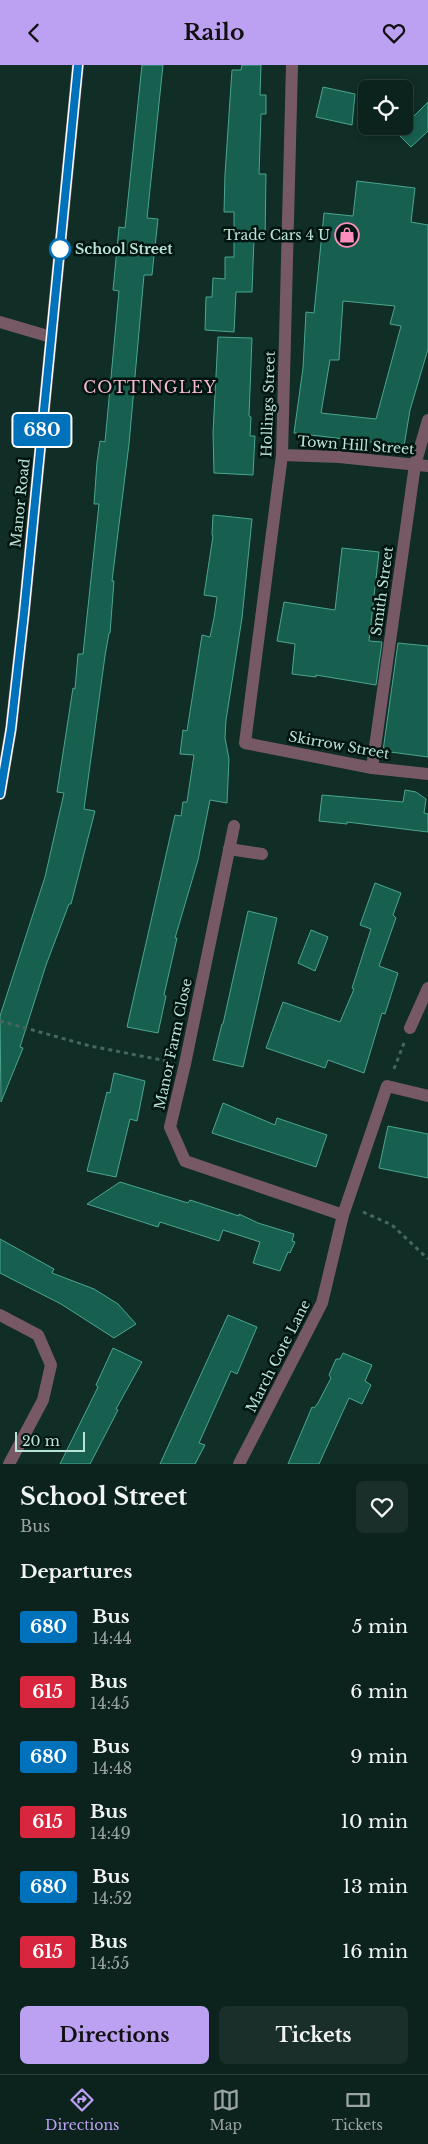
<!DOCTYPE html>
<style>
:root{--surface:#0c221c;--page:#1a2f29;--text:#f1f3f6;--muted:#9aa4a3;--line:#2c3f3b;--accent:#bca0f2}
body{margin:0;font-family:"Libre Baskerville",serif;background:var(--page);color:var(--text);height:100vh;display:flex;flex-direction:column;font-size:19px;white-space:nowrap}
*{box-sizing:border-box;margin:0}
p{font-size:16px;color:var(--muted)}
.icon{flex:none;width:28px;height:28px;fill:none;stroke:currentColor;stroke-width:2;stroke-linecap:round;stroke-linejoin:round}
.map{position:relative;height:1399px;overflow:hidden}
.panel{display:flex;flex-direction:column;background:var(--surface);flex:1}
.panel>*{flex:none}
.badge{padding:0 10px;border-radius:4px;font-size:18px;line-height:32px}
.tools{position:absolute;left:358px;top:15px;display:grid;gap:10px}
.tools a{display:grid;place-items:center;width:55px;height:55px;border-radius:8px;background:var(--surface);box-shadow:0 2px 8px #0003,0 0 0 1px var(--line);font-size:25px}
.scale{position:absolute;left:15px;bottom:12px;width:70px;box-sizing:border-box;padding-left:5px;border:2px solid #b9e3d6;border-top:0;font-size:14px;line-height:18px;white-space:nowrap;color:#b9e3d6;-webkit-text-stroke:4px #00150f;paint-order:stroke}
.map>.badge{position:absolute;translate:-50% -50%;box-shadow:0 0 0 2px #fff}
h2{padding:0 20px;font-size:19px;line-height:45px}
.round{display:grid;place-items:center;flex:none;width:52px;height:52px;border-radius:8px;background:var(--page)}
.head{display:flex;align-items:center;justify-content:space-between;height:85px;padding:0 20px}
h1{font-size:24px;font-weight:800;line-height:38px}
.cta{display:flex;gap:10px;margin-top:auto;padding:10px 20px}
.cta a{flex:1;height:58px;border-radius:8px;background:var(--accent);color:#111;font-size:20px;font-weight:800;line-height:58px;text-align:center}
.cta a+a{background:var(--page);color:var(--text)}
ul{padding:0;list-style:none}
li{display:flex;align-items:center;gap:15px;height:65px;padding:0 20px}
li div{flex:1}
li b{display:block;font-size:19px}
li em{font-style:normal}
li .badge{min-width:55px;font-weight:700;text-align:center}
header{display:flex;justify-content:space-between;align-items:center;height:65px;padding:0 20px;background:var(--accent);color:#111;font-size:22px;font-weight:800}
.menu{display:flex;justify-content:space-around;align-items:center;height:70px;border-top:1px solid var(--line);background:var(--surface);font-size:14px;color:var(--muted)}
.menu a{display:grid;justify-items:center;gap:2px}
.menu .on{color:var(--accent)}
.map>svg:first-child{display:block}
.building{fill:#176050;stroke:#4ba68f;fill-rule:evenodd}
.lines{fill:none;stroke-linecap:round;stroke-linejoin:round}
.path{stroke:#46675e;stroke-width:3;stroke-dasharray:4 4;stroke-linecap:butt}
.minor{stroke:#775965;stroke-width:12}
.line-casing{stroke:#fff;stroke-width:11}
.line{stroke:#0072bc;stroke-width:8}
.stop-dot{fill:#fff;stroke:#0072bc;stroke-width:2.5}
.labels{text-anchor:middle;stroke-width:5;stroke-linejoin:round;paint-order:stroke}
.poi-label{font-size:14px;fill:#b9e3d6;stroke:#00150f;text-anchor:end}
.stop-label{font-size:14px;font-weight:bold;fill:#b9e3d6;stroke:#00150f;text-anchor:start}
.street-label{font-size:14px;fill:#b9e3d6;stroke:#00150f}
.quarter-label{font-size:16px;letter-spacing:1px;fill:#f7b7cf;stroke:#00150f}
</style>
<header><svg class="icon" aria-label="back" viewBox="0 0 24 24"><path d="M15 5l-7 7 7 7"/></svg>Railo<svg class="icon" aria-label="heart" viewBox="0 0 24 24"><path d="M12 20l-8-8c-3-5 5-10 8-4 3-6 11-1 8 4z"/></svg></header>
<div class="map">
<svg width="428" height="1399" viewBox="0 0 428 1399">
<rect width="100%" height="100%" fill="#102d26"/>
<g class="building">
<path d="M 142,0 L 163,0 L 147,153 L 158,154 L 152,210 L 144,210 L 129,379 L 112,516 L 114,516 L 110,568 L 109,568 L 105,591 L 84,744 L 95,746 L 71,839 L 69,839 L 46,900 L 20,982 L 23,983 L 1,1037 L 0,951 L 45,812 L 57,759 L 64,728 L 57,727 L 73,623 L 75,624 L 78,589 L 83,589 L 99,439 L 94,439 L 97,397 L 100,376 L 105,377 L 119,226 L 113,225 L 117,184 L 119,162 L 125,163 Z"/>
<path d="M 242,0 L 261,0 L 260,30 L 266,30 L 266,49 L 261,49 L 259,109 L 266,109 L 265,174 L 254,174 L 252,227 L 236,227 L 234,267 L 205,265 L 206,232 L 212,232 L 213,213 L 225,214 L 225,192 L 234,192 L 234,147 L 224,147 L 225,109 L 232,5 L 241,5 Z"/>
<path d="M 323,22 L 355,29 L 352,60 L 316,52 Z"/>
<path d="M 428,37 L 428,66 L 411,82 L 397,68 Z"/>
<path d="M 357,116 L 415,123 L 411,157 L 428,160 L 428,284 L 410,345 L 404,381 L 294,368 L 303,303 L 306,247 L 314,248 L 324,148 L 353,151 ZM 343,236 L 395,241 L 390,259 L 401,261 L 376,354 L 321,348 L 330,295 L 339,295 Z"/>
<path d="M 218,272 L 252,273 L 249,351 L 251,352 L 250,371 L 255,371 L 253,410 L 214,408 L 213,368 Z"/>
<path d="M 213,450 L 252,454 L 242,553 L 226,655 L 225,673 L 229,694 L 227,738 L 210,735 L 198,795 L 175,873 L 177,873 L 164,930 L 166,931 L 158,968 L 127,962 L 175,750 L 181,751 L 183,737 L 187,737 L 194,690 L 180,689 L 183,665 L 187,666 L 202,570 L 210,572 L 214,553 L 217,532 L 204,530 L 213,471 L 212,470 Z"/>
<path d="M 342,483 L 379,487 L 369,576 L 382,577 L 376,620 L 316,610 L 316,612 L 292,609 L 295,579 L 277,576 L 284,537 L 335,545 Z"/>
<path d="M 398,578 L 428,581 L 428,692 L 383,686 Z"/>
<path d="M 405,725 L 416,727 L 426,734 L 424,748 L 428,749 L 428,767 L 347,757 L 347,759 L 319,756 L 322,730 L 403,737 Z"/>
<path d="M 375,818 L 401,828 L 393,850 L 396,853 L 379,901 L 398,908 L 385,949 L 382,948 L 364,1008 L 328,995 L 325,1003 L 266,983 L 283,937 L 340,957 L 354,924 L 352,923 L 371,864 L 360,860 Z"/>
<path d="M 248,846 L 277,853 L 243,1002 L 213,995 L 222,959 L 223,959 Z"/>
<path d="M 311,865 L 328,872 L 315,906 L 298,898 Z"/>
<path d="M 114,1008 L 145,1016 L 137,1056 L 130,1054 L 116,1112 L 87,1106 L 107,1027 L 110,1028 Z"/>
<path d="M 223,1038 L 275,1060 L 277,1053 L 327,1070 L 316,1102 L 212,1068 Z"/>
<path d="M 388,1061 L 428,1069 L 428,1113 L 379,1103 Z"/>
<path d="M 120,1117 L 188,1138 L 190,1135 L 239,1151 L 239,1149 L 258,1158 L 294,1169 L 292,1176 L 295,1177 L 290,1188 L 288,1187 L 280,1206 L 253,1198 L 260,1177 L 223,1165 L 219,1176 L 160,1157 L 158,1162 L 87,1139 Z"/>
<path d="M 0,1174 L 54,1204 L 52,1208 L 94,1224 L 118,1239 L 136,1259 L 114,1273 L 61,1239 L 0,1208 Z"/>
<path d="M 228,1250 L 257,1262 L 237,1309 L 231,1306 L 199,1378 L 205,1380 L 195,1399 L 160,1399 Z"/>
<path d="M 113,1283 L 142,1297 L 116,1344 L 118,1345 L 90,1399 L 60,1399 L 98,1322 L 96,1320 Z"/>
<path d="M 343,1288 L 372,1300 L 365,1316 L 371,1320 L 362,1339 L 349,1333 L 319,1399 L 288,1399 L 312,1342 L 314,1343 L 318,1338 L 331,1313 L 329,1310 L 336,1294 L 340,1294 Z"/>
</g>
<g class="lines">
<g class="path">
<path d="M 0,956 L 90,981 L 167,996"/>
<path d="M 394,1004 L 404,978"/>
<path d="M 363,1147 L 392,1160 L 428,1194"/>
</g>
<g class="minor">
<path d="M 292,0 L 282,390 L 245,678 L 372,703 L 428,709"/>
<path d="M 0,257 L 51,272"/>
<path d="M 282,390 L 339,392 L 428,401"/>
<path d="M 372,703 L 415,400 L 428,355"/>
<path d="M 0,729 L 11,664 L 24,548 L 78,0"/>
<path d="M 234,761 L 185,999 L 170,1062 L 185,1096 L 343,1150"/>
<path d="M 229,784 L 262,789"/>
<path d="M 410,963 L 428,923"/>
<path d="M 0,1250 L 38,1270 L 51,1300 L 43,1335 L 9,1399"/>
<path d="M 239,1399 L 322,1238 L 343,1150 L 387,1021 L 428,1031"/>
</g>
</g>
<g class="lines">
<g class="line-casing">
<path id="line" d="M 0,729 L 11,664 L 24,548 L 78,0"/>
</g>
<use href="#line" class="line"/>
</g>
<defs>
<g id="shop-ring" transform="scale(1.25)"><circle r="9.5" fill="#00150f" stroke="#fe8ebd" stroke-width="1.5"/><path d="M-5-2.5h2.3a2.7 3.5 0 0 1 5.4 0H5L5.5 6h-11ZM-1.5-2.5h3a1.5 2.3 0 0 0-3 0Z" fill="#fe8ebd"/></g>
</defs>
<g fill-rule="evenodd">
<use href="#shop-ring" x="347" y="170"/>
</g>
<circle class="stop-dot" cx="60" cy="184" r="10"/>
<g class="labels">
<g class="poi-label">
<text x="330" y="175">Trade Cars 4 U</text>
</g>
<g class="stop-label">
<text x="75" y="189">School Street</text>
</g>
<g class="street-label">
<text transform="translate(268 339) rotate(-88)" y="5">Hollings Street</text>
<text transform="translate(356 380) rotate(4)" y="5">Town Hill Street</text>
<text transform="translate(20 438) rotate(-84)" y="5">Manor Road</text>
<text transform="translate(382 526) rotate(-82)" y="5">Smith Street</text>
<text transform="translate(339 680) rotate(10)" y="5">Skirrow Street</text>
<text transform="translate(173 979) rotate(-78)" y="5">Manor Farm Close</text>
<text transform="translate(278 1291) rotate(-63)" y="5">March Cote Lane</text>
</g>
<g class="quarter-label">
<text x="150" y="328">COTTINGLEY</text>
</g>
</g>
</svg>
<div class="tools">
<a><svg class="icon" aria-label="locate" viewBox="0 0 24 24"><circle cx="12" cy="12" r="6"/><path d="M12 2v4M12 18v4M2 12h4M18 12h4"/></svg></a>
</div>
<div class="scale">20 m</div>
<b class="badge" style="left:42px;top:365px;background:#0072bc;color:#fff">680</b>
</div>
<section class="panel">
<div class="head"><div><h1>School Street</h1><p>Bus</p></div><a class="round"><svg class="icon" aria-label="heart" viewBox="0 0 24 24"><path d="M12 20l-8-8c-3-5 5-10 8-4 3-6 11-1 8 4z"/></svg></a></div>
<h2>Departures</h2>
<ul>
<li><span class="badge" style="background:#0072bc;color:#fff">680</span><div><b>Bus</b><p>14:44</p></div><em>5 min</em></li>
<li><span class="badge" style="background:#d7263d;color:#fff">615</span><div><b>Bus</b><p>14:45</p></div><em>6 min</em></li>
<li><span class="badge" style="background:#0072bc;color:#fff">680</span><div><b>Bus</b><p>14:48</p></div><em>9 min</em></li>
<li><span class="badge" style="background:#d7263d;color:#fff">615</span><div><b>Bus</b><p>14:49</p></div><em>10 min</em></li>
<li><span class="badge" style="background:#0072bc;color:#fff">680</span><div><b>Bus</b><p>14:52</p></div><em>13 min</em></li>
<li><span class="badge" style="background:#d7263d;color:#fff">615</span><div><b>Bus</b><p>14:55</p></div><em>16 min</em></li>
</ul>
<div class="cta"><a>Directions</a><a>Tickets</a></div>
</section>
<nav class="menu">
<a class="on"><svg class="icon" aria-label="directions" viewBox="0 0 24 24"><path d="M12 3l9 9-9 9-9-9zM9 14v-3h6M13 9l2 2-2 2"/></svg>Directions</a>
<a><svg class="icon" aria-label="map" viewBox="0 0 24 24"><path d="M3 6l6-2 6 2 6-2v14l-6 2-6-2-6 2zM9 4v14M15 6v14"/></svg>Map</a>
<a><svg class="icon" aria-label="tickets" viewBox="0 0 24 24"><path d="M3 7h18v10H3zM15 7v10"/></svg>Tickets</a>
</nav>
